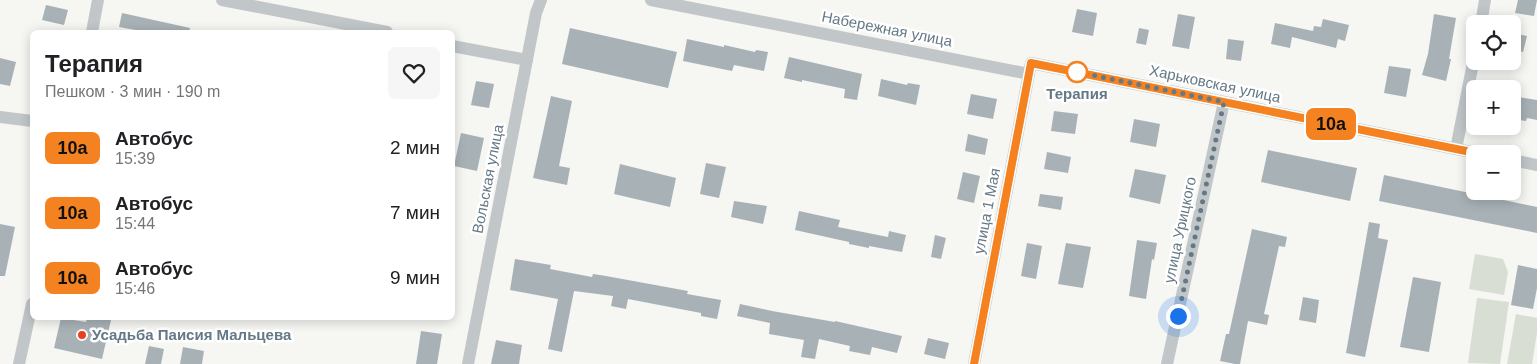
<!DOCTYPE html>
<html lang="ru">
<meta charset="utf-8">
<style>
:root{--surface:#fff;--page:#f6f6f6;--text:#202124;--muted:#757577}
body{margin:0;font-family:Arial,sans-serif;background:var(--page);color:var(--text);height:100vh;display:flex;flex-direction:column;font-size:19px;white-space:nowrap}
*{box-sizing:border-box;margin:0}
p{font-size:16px;color:var(--muted)}
.icon{flex:none;width:28px;height:28px;fill:none;stroke:currentColor;stroke-width:2;stroke-linecap:round;stroke-linejoin:round}
.map{position:relative;flex:1;overflow:hidden}
.side{position:absolute;left:30px;top:30px;width:425px;height:290px;display:flex;flex-direction:column;background:var(--surface);border-radius:8px;box-shadow:0 2px 12px #0003}
.side>*{flex:none}
.badge{padding:0 10px;border-radius:8px;font-size:18px;line-height:32px}
.fabs{position:absolute;left:1466px;top:15px;display:grid;gap:10px}
.fabs a{display:grid;place-items:center;width:55px;height:55px;border-radius:8px;background:var(--surface);box-shadow:0 2px 12px #0003;font-size:25px}
.you{position:absolute;width:25px;height:25px;margin:-12px;border:4px solid #fff;border-radius:50%;background:#1a73e8;box-shadow:0 0 0 8px #1a73e833}
.map>.badge{position:absolute;translate:-50% -50%;box-shadow:0 0 0 2px #fff}
.round{display:grid;place-items:center;flex:none;width:52px;height:52px;border-radius:8px;background:var(--page)}
.overview{display:flex;align-items:center;justify-content:space-between;height:85px;padding:0 15px}
h1{font-size:24px;font-weight:800;line-height:38px}
ul{padding:0;list-style:none}
li{display:flex;align-items:center;gap:15px;height:65px;padding:0 15px}
li div{flex:1}
li b{display:block;font-size:19px}
li em{font-style:normal}
li .badge{min-width:55px;font-weight:700;text-align:center}
.map>svg:first-child{display:block}
.green{fill:#d8ded4}
.building{fill:#a8b2b6}
.lines{fill:none;stroke-linecap:round;stroke-linejoin:round}
.street{stroke:#c1c7c9;stroke-width:12}
.line-casing{stroke:#fff;stroke-width:11}
.line{stroke:#f58220;stroke-width:8}
.walk{stroke:#647985;stroke-width:5;stroke-dasharray:0 9}
.stop-dot{fill:#fff;stroke:#f58220;stroke-width:2.5}
.poi-dot{fill:#e94020;stroke:#fff;stroke-width:2}
.labels{text-anchor:middle;stroke-width:5;stroke-linejoin:round;paint-order:stroke}
.street-label{font-size:15px;fill:#647985;stroke:#fff}
.stop-label{font-size:15px;font-weight:bold;fill:#647985;stroke:#fff}
.poi-label{font-size:15px;font-weight:bold;fill:#647985;stroke:#fff;text-anchor:start}
</style>
<div class="map">
<svg width="1537" height="364" viewBox="0 0 1537 364">
<rect width="100%" height="100%" fill="#f6f6f3"/>
<g class="green">
<path d="M 1475,254 L 1503,259 L 1508,272 L 1504,295 L 1469,289 Z"/>
<path d="M 1477,298 L 1509,302 L 1500,364 L 1468,363 Z"/>
<path d="M 1516,314 L 1537,318 L 1537,333 L 1532,364 L 1507,364 Z"/>
</g>
<g class="building">
<path d="M 1518,0 L 1537,0 L 1534,16 L 1515,13 Z"/>
<path d="M 46,5 L 68,10 L 64,25 L 42,20 Z"/>
<path d="M 1077,9 L 1097,13 L 1093,36 L 1072,32 Z"/>
<path d="M 122,13 L 190,28 L 189,32 L 147,32 L 119,27 Z"/>
<path d="M 1178,14 L 1195,17 L 1189,49 L 1172,46 Z"/>
<path d="M 1434,14 L 1456,18 L 1449,59 L 1451,59 L 1446,81 L 1422,75 L 1428,54 Z"/>
<path d="M 1323,19 L 1349,25 L 1345,41 L 1338,39 L 1336,48 L 1292,37 L 1290,48 L 1271,44 L 1275,23 L 1313,31 L 1314,26 L 1321,27 Z"/>
<path d="M 570,28 L 677,52 L 668,88 L 562,64 Z"/>
<path d="M 1139,28 L 1149,30 L 1146,45 L 1136,43 Z"/>
<path d="M 1512,33 L 1527,36 L 1523,52 L 1512,49 Z"/>
<path d="M 687,39 L 724,47 L 724,45 L 755,52 L 756,50 L 768,52 L 764,71 L 734,65 L 732,71 L 683,61 Z"/>
<path d="M 1228,39 L 1244,41 L 1241,61 L 1226,59 Z"/>
<path d="M 789,57 L 862,74 L 857,100 L 844,98 L 845,89 L 802,80 L 802,82 L 784,78 Z"/>
<path d="M 0,58 L 16,62 L 10,86 L 0,84 Z"/>
<path d="M 1389,66 L 1411,69 L 1406,97 L 1384,93 Z"/>
<path d="M 881,79 L 907,85 L 908,83 L 920,85 L 916,105 L 878,96 Z"/>
<path d="M 476,81 L 494,84 L 489,108 L 471,105 Z"/>
<path d="M 971,94 L 997,99 L 993,119 L 967,114 Z"/>
<path d="M 551,96 L 572,101 L 559,166 L 570,168 L 567,185 L 533,178 Z"/>
<path d="M 1512,96 L 1537,100 L 1537,120 L 1527,118 L 1526,121 L 1512,119 Z"/>
<path d="M 1054,111 L 1078,114 L 1075,134 L 1051,131 Z"/>
<path d="M 1134,119 L 1160,124 L 1156,147 L 1130,142 Z"/>
<path d="M 461,133 L 484,138 L 477,171 L 454,166 Z"/>
<path d="M 968,134 L 988,139 L 985,155 L 965,151 Z"/>
<path d="M 1268,150 L 1357,168 L 1350,201 L 1261,182 Z"/>
<path d="M 1047,152 L 1071,157 L 1068,173 L 1044,169 Z"/>
<path d="M 706,163 L 726,167 L 719,198 L 700,194 Z"/>
<path d="M 620,164 L 676,178 L 670,207 L 614,194 Z"/>
<path d="M 1135,169 L 1166,175 L 1160,204 L 1129,197 Z"/>
<path d="M 963,172 L 980,176 L 974,203 L 957,199 Z"/>
<path d="M 1384,175 L 1537,207 L 1537,233 L 1379,201 Z"/>
<path d="M 1040,194 L 1063,197 L 1061,210 L 1038,206 Z"/>
<path d="M 734,201 L 767,206 L 763,224 L 731,217 Z"/>
<path d="M 799,211 L 840,220 L 838,227 L 888,237 L 889,231 L 906,235 L 902,252 L 869,246 L 869,248 L 849,244 L 849,242 L 795,230 Z"/>
<path d="M 1369,222 L 1380,224 L 1378,238 L 1388,240 L 1365,357 L 1346,353 Z"/>
<path d="M 0,224 L 15,227 L 5,276 L 0,276 Z"/>
<path d="M 1252,229 L 1287,237 L 1285,247 L 1279,246 L 1264,314 L 1269,315 L 1267,325 L 1248,321 L 1240,364 L 1235,364 L 1220,361 L 1226,334 L 1229,334 Z"/>
<path d="M 935,235 L 946,238 L 941,259 L 931,257 Z"/>
<path d="M 1137,240 L 1157,243 L 1154,260 L 1152,259 L 1146,299 L 1129,296 Z"/>
<path d="M 1027,243 L 1042,246 L 1036,279 L 1021,276 Z"/>
<path d="M 1066,243 L 1091,247 L 1083,288 L 1058,284 Z"/>
<path d="M 515,259 L 551,265 L 550,269 L 592,277 L 593,274 L 606,276 L 688,291 L 687,294 L 721,300 L 717,319 L 701,316 L 701,313 L 628,299 L 626,309 L 611,306 L 613,296 L 574,291 L 562,352 L 548,349 L 558,299 L 510,290 Z"/>
<path d="M 1518,265 L 1537,269 L 1537,288 L 1533,309 L 1511,305 Z"/>
<path d="M 1413,277 L 1441,282 L 1429,352 L 1400,347 Z"/>
<path d="M 1303,297 L 1319,300 L 1316,323 L 1299,320 Z"/>
<path d="M 740,304 L 772,311 L 835,322 L 835,321 L 902,336 L 897,353 L 872,347 L 870,355 L 849,351 L 850,346 L 819,339 L 815,359 L 801,357 L 804,340 L 769,334 L 770,323 L 737,316 Z"/>
<path d="M 61,318 L 86,322 L 87,318 L 99,318 L 111,320 L 102,359 L 54,348 Z"/>
<path d="M 421,331 L 442,334 L 437,364 L 416,364 Z"/>
<path d="M 928,338 L 949,343 L 945,359 L 924,354 Z"/>
<path d="M 496,340 L 522,345 L 519,364 L 491,364 Z"/>
<path d="M 149,346 L 164,349 L 161,364 L 145,364 Z"/>
<path d="M 183,347 L 204,351 L 202,364 L 180,364 Z"/>
</g>
<g class="lines">
<g class="street">
<path d="M 222,0 L 387,32"/>
<path d="M 651,0 L 1029,74"/>
<path d="M 1481,24 L 1485,0"/>
<path d="M 92,32 L 98,0"/>
<path d="M 452,46 L 527,60"/>
<path d="M 0,117 L 32,121"/>
<path d="M 1456,149 L 1475,53"/>
<path d="M 1512,160 L 1537,165"/>
<path d="M 19,364 L 32,304"/>
<path d="M 468,364 L 536,13 L 541,0"/>
<path d="M 974,364 L 1031,63 L 1481,154"/>
<path d="M 1167,364 L 1224,102"/>
</g>
</g>
<g class="lines">
<g class="line-casing">
<path id="line" d="M 974,364 L 1031,63 L 1481,154"/>
</g>
<use href="#line" class="line"/>
<path class="walk" d="M 1077,72 L 1224,102 L 1178,316"/>
</g>
<circle class="stop-dot" cx="1077" cy="72" r="10"/>
<circle class="poi-dot" cx="82" cy="335" r="5"/>
<g class="labels">
<g class="street-label">
<text transform="translate(887 29) rotate(11)" y="5">Набережная улица</text>
<text transform="translate(1215 84) rotate(12)" y="5">Харьковская улица</text>
<text transform="translate(488 179) rotate(-79)" y="5">Вольская улица</text>
<text transform="translate(987 211) rotate(-79)" y="5">улица 1 Мая</text>
<text transform="translate(1180 230) rotate(-78)" y="5">улица Урицкого</text>
</g>
<g class="stop-label">
<text x="1077" y="99">Терапия</text>
</g>
<g class="poi-label">
<text x="92" y="340">Усадьба Паисия Мальцева</text>
</g>
</g>
</svg>
<div class="fabs">
<a><svg class="icon" aria-label="locate" viewBox="0 0 24 24"><circle cx="12" cy="12" r="6"/><path d="M12 2v4M12 18v4M2 12h4M18 12h4"/></svg></a>
<a>+</a>
<a>−</a>
</div>
<div class="you" style="left:1178px;top:316px"></div>
<b class="badge" style="left:1331px;top:124px;background:#f58220;color:#111">10а</b>
<section class="side">
<div class="overview"><div><h1>Терапия</h1><p>Пешком · 3 мин · 190 m</p></div><a class="round"><svg class="icon" aria-label="heart" viewBox="0 0 24 24"><path d="M12 20l-8-8c-3-5 5-10 8-4 3-6 11-1 8 4z"/></svg></a></div>
<ul>
<li><span class="badge" style="background:#f58220;color:#111">10а</span><div><b>Автобус</b><p>15:39</p></div><em>2 мин</em></li>
<li><span class="badge" style="background:#f58220;color:#111">10а</span><div><b>Автобус</b><p>15:44</p></div><em>7 мин</em></li>
<li><span class="badge" style="background:#f58220;color:#111">10а</span><div><b>Автобус</b><p>15:46</p></div><em>9 мин</em></li>
</ul>
</section>
</div>
